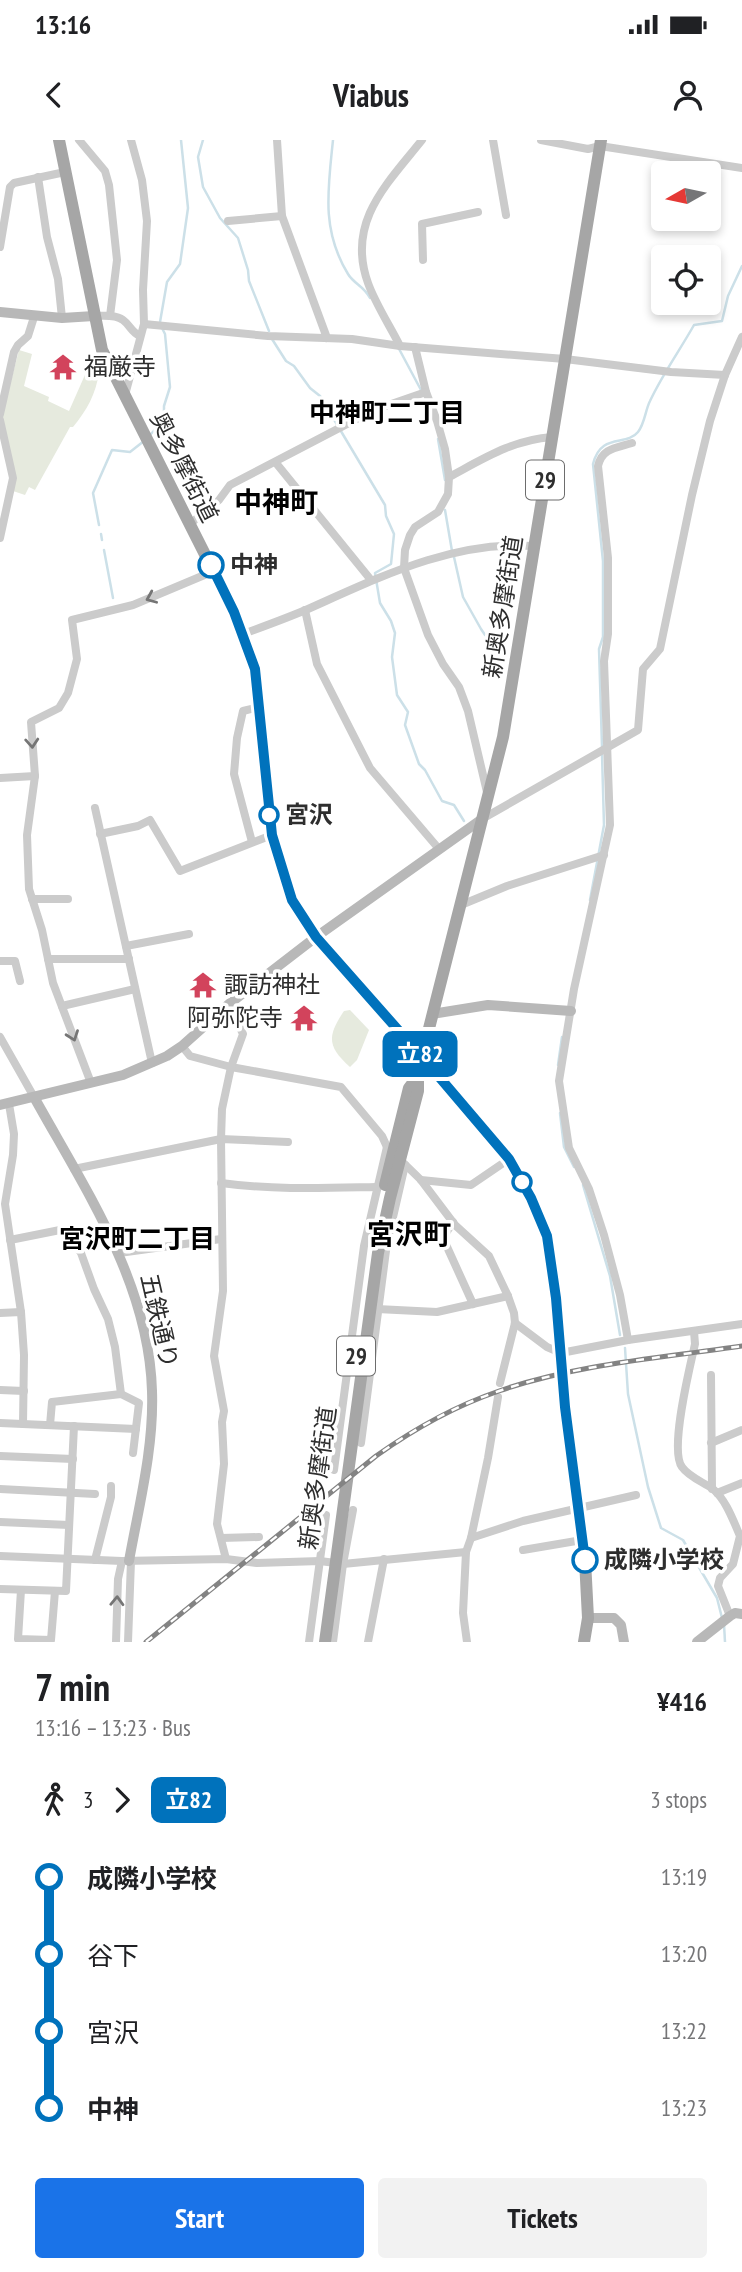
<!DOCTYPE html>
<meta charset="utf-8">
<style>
:root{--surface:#fff;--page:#f2f2f2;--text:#202124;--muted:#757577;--accent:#1a73e8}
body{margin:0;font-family:"PT Sans Narrow","Noto Sans JP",sans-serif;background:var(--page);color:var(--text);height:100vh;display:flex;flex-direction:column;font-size:26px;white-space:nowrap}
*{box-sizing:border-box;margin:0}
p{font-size:23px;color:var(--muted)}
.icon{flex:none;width:38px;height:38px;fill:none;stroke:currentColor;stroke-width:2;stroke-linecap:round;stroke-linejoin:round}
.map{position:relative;height:1502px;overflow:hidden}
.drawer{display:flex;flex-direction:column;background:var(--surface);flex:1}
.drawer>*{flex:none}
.badge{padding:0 14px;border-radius:10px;font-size:24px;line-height:46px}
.needle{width:46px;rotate:261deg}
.buttons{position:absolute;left:651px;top:21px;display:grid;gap:14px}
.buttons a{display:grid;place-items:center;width:70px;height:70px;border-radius:7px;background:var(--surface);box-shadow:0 4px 10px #0003;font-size:35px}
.map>.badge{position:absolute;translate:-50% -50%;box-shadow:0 0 0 4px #fff}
.legs{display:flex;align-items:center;gap:10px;height:77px;padding:0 35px;font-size:23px}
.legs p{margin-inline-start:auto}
.headline{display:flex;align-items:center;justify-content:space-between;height:119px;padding:0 35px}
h1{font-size:38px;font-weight:600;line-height:52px}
.primary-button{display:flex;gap:14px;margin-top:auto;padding:14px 35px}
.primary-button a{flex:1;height:80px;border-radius:7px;background:var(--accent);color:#fff;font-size:28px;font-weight:600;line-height:80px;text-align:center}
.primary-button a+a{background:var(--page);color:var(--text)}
ul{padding:0 35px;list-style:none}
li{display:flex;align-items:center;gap:24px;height:77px;font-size:26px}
li i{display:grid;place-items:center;width:10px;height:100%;margin:0 9px;background:currentColor}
li i::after{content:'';width:18px;height:18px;margin:-9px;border:5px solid;border-radius:50%;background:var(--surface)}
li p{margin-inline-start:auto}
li:first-child i{background:linear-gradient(#0000 50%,currentColor 0)}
li:last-child i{background:linear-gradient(currentColor 50%,#0000 0)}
.status{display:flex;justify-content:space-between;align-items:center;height:49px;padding:0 35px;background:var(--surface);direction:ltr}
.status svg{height:19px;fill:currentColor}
header{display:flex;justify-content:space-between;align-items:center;height:91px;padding:0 35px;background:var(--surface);font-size:32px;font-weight:600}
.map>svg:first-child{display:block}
.green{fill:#e6eade}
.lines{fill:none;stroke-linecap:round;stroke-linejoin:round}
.stream{stroke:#cce0e8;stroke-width:2.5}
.street{stroke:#cbcbcb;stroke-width:8}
.secondary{stroke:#b8b8b8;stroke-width:10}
.primary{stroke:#a6a6a6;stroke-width:12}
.rail-casing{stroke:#838383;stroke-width:5}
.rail{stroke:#fff;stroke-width:2.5;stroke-dasharray:8;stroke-linecap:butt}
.oneway{stroke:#757575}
.line-1-casing{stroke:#fff;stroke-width:16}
.line-1{stroke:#0072bc;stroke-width:10}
.stop-1-dot{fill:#fff;stroke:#0072bc;stroke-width:3.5}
.labels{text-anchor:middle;stroke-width:7;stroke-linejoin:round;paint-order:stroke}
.shield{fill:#fff;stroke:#6d6d6d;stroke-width:2}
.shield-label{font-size:23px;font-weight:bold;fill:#2e2e2e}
.poi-label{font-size:24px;fill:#2e2e2e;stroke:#fff;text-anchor:start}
.street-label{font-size:24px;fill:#2e2e2e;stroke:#fff}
.stop-label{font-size:24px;font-weight:bold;fill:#2e2e2e;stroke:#fff;text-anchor:start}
.neighbourhood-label{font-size:26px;font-weight:bold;fill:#000;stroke:#fff}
.quarter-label{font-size:28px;font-weight:bold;fill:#000;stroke:#fff}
</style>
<div class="status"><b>13:16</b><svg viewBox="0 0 49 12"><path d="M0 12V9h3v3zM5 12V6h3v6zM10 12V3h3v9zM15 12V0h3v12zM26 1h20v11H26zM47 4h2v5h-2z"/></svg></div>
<header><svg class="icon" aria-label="back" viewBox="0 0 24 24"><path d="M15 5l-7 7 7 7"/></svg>Viabus<svg class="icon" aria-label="person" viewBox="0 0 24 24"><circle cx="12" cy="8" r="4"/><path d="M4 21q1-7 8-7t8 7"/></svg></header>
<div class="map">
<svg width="742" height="1502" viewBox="0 0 742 1502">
<rect width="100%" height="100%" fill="#fff"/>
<g class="green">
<path d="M 19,210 L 32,214 L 24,246 L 49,257 L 48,261 L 69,271 L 88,228 L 99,232 C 96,254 87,270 73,287 L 70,287 L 35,350 L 29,347 L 25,355 L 13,351 L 2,276 Z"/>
<path d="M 350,870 L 369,890 L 357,920 L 350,927 C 326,906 328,895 344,871 Z"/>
</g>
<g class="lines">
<g class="stream">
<path d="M 203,0 L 198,17 L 203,47 L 220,78 L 238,98 L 248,130 L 249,141 L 269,191"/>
<path d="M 333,0 C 328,49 321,90 348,134 C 354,144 364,146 370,158"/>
<path d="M 160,182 L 167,142 L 180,124 L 188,68 L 181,0"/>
<path d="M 272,199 L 286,221 L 294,226 L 310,248 L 320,256 L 385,365 L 386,376 L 394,394 L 391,424 L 375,433 L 380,463 L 391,481 L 395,493 L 392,517 L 397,555 L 408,572 L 405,585 L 419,624 L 425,630 L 442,661 L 454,665 L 464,681"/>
<path d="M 398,207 L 421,250"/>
<path d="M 149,296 L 164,280 L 164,266 L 170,247 L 165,194 L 162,188"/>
<path d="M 438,299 L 445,340"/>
<path d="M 445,370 L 452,411"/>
<path d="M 99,385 L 93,353 L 112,310 L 130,312 L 144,301"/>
<path d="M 101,394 L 102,400"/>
<path d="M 104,410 L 113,458"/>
<path d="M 454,417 L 463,457 L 481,489 L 504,523"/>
<path d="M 602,607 L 599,509 L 603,497 L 603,421 L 593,324 C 601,292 626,307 638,292 C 645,283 645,271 650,261 C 662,235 680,210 694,185 L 722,181 L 728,156 L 742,126"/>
<path d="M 590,760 L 604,685 L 602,614"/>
<path d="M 558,925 L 562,897"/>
<path d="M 560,973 L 564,1007 L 574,1027"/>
<path d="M 583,1045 L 610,1136 L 620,1195"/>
<path d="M 625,1208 L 628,1254 L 648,1347 L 661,1388 L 683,1400 L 717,1458 L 722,1478"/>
<path d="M 724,1484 L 725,1502"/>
</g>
<g class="street">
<path d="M 79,0 L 105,31 L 109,45 L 117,120 L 110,176"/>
<path d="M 277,0 L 282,76 L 327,198"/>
<path d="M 493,0 L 506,75"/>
<path d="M 541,0 L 588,9 L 600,6 L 742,28"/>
<path d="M 38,37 L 47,97 L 58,139 L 62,178"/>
<path d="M 228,81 L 282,76"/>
<path d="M 0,107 L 10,47 L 14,43 L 65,32"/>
<path d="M 423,120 L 422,84 L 478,72"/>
<path d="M 94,176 C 102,176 115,174 123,180 C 130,185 131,192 140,196"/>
<path d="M 144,184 L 268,196 L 352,199 L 400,206 L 565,219 L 671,232 L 725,235"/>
<path d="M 400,206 C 390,186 375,163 368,143 C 346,82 387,44 422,0"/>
<path d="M 415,207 L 426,252 L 437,281 L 445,309 L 449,337 L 448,354 L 438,372 L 415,387 L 410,395 L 405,410 L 404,428 L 428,495 L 443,524 L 459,547 L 468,571 L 487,652"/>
<path d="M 125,255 L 144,184 L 143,150 L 147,81 L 142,40 L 131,0"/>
<path d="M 0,274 L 14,212 L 18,205 L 28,196 L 34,177"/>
<path d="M 0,280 L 13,338 L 0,398"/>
<path d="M 276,323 L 371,440"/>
<path d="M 449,337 C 483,319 512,300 552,297"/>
<path d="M 190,384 L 219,360 L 230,345 L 374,270 L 426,252"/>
<path d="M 305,470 L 317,524 L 370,628 L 439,709"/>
<path d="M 243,494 C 265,486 287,478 308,469 C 380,437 454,400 534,406"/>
<path d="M 0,638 L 35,636"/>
<path d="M 95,668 L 152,923"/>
<path d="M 482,679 L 638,590 L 643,529 L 660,509 L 692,355 L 710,281 L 725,235 L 742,197"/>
<path d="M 100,694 L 138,686 L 150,680 L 180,731 L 272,695"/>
<path d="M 252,702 L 234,634 L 237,598 L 243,571 L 259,567"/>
<path d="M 32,759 L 68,759"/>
<path d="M 461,765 L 507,746 L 604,715"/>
<path d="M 126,806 L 189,794"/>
<path d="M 48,819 L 129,819"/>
<path d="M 0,821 L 15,821 L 20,841"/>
<path d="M 62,866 L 135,849"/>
<path d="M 0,897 L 34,957"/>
<path d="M 182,906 L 190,916 L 231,927 L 341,947 L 382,996 L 387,1007 L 421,1040 L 455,1085 L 489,1116 L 508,1156 L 514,1173 L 515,1183 L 500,1243"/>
<path d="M 91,943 L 53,843 L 42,790 L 29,749 L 27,695 L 35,636 L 31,582 L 59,568 L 68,553 L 77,519 L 72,480 L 133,465 L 214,431"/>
<path d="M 9,964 L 14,994 L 13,1015 L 5,1064 L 21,1172 L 24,1215 L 23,1284"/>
<path d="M 74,1029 L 221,999 L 288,1002"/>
<path d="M 421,1040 L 471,1045 L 509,1019"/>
<path d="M 221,1043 C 273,1050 324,1048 376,1047"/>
<path d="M 453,1082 L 443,1098 L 473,1164"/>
<path d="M 10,1100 L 65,1089 L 81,1113 L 94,1149 L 108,1179 L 115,1207 L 121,1254 L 139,1263 L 133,1313"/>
<path d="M 119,1113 L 221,1099"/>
<path d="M 377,1169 L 437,1172 L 508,1156"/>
<path d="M 0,1173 L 21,1172"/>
<path d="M 515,1183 L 547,1207 L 561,1213 L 628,1200 L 742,1184"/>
<path d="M 694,1191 L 695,1204 C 690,1227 669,1310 682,1327 C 689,1337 703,1342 713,1349 C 726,1360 733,1380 740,1396 L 733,1424 L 720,1438 L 718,1446 L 730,1476"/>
<path d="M 628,1200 L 620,1155 L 604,1095 L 589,1049 L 569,1008 L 559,941 L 574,849 L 610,685 L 604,521 L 608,494 L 608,418 L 598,326 C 602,308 616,308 632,303"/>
<path d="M 711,1235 L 712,1349"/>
<path d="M 0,1250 L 24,1251"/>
<path d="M 0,1283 L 136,1289"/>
<path d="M 50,1285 L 52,1262 L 121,1254"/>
<path d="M 361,1303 L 387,1103 L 405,1025"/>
<path d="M 711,1303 L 742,1290"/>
<path d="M 0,1316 L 73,1319"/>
<path d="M 334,1330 L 364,1106 L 387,1007"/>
<path d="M 0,1349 L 95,1354"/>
<path d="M 717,1353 L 742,1343"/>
<path d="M 0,1382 L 69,1385"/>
<path d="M 221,1398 L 259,1397"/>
<path d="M 471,1398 L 523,1381 L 636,1355"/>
<path d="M 523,1410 L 582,1400"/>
<path d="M 0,1416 L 122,1421 L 226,1419 L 257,1423 L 320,1421 L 343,1424 L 466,1412"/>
<path d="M 226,1419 L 217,1384 L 224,1324 L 222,1282 L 224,1271 L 214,1216 L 223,1151 L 221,999 L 222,969 L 231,927 L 243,894 L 229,864"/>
<path d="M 95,1420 L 111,1357 L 111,1346"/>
<path d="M 0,1449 L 66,1451 L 74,1286"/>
<path d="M 21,1450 L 18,1499 L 51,1500 L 55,1451"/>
<path d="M 116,1502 L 118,1439 L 122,1421"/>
<path d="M 128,1502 L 131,1421"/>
<path d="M 309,1502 L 326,1375"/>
<path d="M 333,1502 L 343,1424 L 353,1370"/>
<path d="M 368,1502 L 384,1419"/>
<path d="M 467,1502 L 463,1473 L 466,1412 L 471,1398 L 488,1318 L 498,1257"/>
</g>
<g class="secondary">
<path d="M 0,172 L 62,178 L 94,176"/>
<path d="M 432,874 L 488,865 L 571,871"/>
<path d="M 34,957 C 85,1049 149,1143 152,1251 C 154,1308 139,1365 129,1421"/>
<path d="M 0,965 L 123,935 L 167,916 L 182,906 L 229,864 L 316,797 L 482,679"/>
<path d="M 588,1478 L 614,1478 L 621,1485 L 624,1502"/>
<path d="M 697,1502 L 730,1476 L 735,1473 L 742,1474"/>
</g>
<g class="primary">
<path d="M 59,0 L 102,210 L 234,472 L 255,529 L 272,695 L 292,760 L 316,797 L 422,916 L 509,1019 L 531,1058 L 547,1095 L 556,1158 L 565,1267 L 585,1420 L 588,1478 L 584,1502"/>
<path d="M 385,1045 L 409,948 L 418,936"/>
<path d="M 325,1502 L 378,1113 L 390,1058 L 418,951 L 418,935 L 422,916 L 503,597 L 601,0"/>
</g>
<g class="rail-casing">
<path id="rail" d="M 146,1502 L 376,1316 C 414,1289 455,1266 499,1251 C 577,1224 661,1218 742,1206"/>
</g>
<use href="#rail" class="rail"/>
</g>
<defs><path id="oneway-chevron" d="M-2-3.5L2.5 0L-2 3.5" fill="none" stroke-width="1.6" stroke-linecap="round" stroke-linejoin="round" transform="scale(1.75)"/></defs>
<g class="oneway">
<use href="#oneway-chevron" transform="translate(151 458) rotate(157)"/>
<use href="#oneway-chevron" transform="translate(32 603) rotate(86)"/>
<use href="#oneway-chevron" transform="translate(73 896) rotate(70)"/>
<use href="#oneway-chevron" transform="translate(117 1461) rotate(-88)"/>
</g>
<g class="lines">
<g class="line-1-casing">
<path id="line-1" d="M 211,425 L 234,472 L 255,529 L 272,695 L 292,760 L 316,797 L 429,925 L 509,1019 L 531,1058 L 547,1096 L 556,1158 L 565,1267 L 585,1420"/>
</g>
<use href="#line-1" class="line-1"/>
</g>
<defs>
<g id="temple-bare" transform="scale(2.1)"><path d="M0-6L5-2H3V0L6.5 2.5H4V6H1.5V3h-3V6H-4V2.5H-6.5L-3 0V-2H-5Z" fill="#d2435c" stroke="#fff" stroke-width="2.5" paint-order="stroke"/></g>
</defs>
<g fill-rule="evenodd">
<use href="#temple-bare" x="63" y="227"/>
<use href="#temple-bare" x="203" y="845"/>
<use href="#temple-bare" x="304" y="878"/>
</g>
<g class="stop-1-dot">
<circle cx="211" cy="425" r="12"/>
<circle cx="269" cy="675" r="9"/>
<circle cx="522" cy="1042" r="9"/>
<circle cx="585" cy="1420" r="12"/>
</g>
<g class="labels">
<g class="shield">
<rect x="526" y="320.5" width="38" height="39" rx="5"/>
<rect x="337" y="1196.5" width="38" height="39" rx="5"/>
</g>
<g class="shield-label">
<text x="545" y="348">29</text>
<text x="356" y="1224">29</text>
</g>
<g class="poi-label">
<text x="84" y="235">福厳寺</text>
<text x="224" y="853">諏訪神社</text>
<text x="283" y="886" text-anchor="end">阿弥陀寺</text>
</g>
<g class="street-label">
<text transform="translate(184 327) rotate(63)" y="8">奥多摩街道</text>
<text transform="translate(503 467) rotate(-81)" y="8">新奥多摩街道</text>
<text transform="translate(159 1181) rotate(77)" y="8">五鉄通り</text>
<text transform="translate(318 1338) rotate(-82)" y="8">新奥多摩街道</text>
</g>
<g class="stop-label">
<text x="230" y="433">中神</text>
<text x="285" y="683">宮沢</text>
<text x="604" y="1428">成隣小学校</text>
</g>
<g class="neighbourhood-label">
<text x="387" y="282">中神町二丁目</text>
<text x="137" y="1108">宮沢町二丁目</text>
</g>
<g class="quarter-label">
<text x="276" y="372">中神町</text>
<text x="409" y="1104">宮沢町</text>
</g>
</g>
</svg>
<div class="buttons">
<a><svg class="needle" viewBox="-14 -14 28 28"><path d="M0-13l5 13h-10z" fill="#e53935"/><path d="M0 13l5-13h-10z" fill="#757577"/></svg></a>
<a><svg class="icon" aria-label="locate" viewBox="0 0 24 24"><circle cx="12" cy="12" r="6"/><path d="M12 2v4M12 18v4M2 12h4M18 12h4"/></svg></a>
</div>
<b class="badge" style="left:420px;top:914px;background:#0072bc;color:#fff">立82</b>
</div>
<section class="drawer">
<div class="headline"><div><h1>7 min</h1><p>13:16 – 13:23 · Bus</p></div><b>¥416</b></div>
<div class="legs"><svg class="icon" aria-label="walk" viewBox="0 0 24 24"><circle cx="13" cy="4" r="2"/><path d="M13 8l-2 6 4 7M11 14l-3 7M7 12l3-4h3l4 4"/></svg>3<svg class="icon" aria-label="forward" viewBox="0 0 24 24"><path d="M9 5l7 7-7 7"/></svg><b class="badge" style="background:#0072bc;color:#fff">立82</b><p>3 stops</p></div>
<ul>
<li><i style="color:#0072bc"></i><b>成隣小学校</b><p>13:19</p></li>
<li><i style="color:#0072bc"></i><span>谷下</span><p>13:20</p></li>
<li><i style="color:#0072bc"></i><span>宮沢</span><p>13:22</p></li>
<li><i style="color:#0072bc"></i><b>中神</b><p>13:23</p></li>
</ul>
<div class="primary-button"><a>Start</a><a>Tickets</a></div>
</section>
